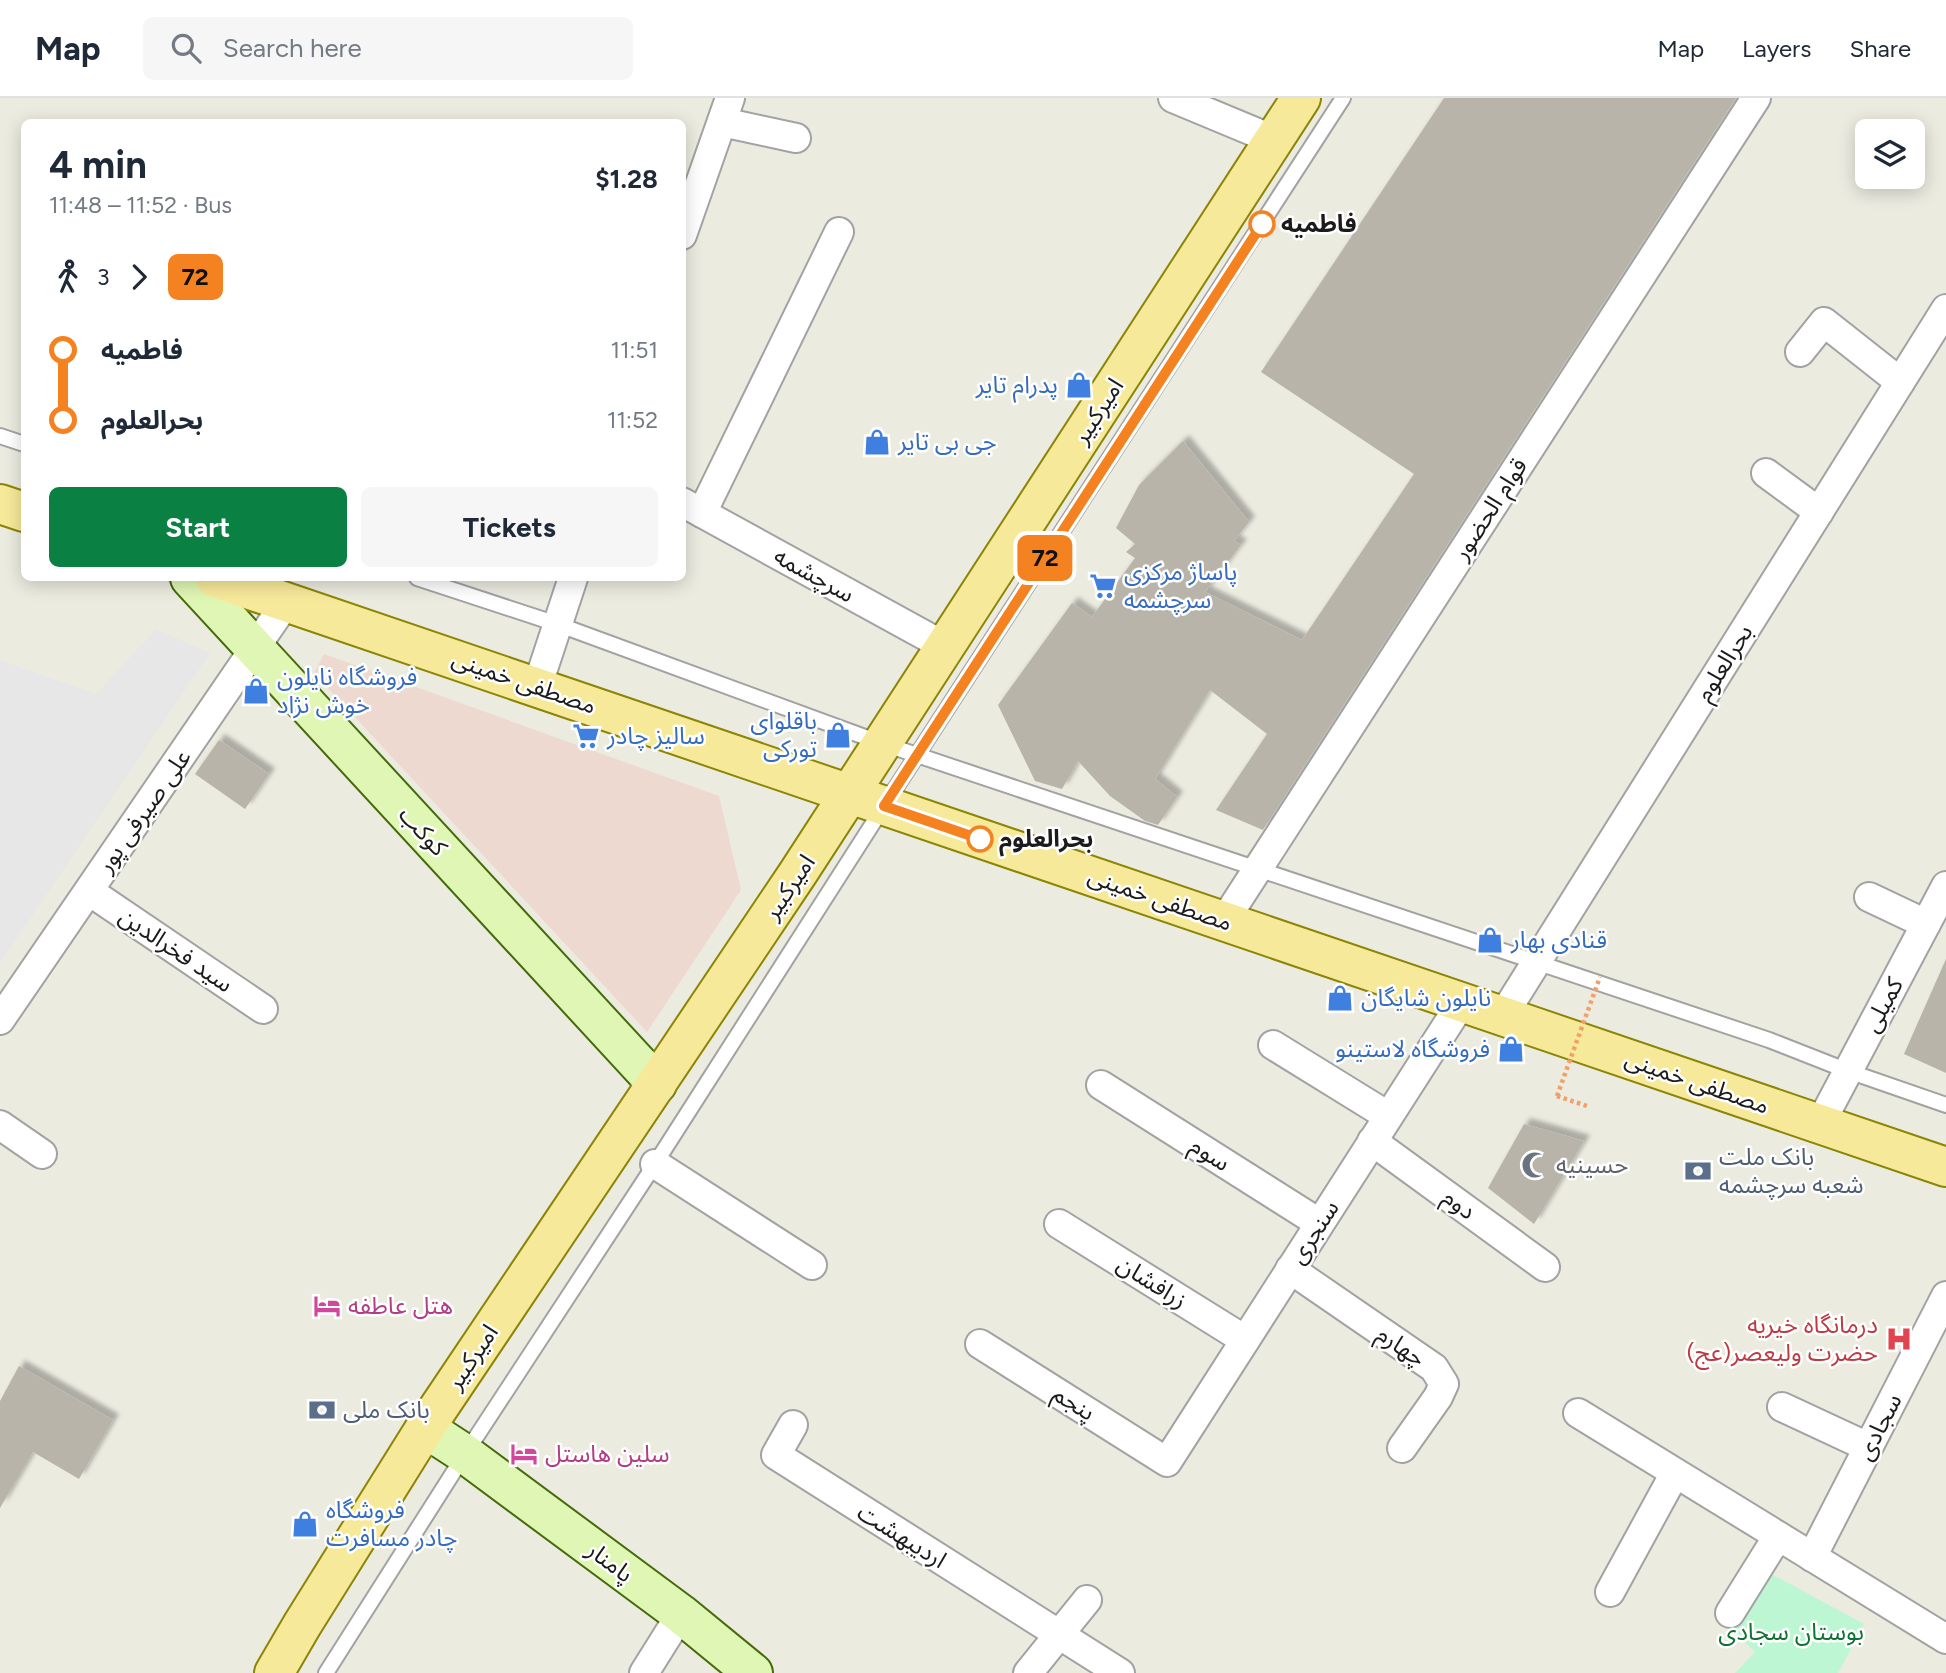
<!DOCTYPE html>
<meta charset="utf-8">
<style>
:root{--surface:#fff;--page:#f6f6f7;--text:#1f2937;--muted:#747a83;--line:#e0e1e3;--accent:#0b8043}
body{margin:0;font-family:Figtree,"Noto Sans Arabic",sans-serif;background:var(--page);color:var(--text);height:100vh;display:flex;flex-direction:column;font-size:26px;white-space:nowrap}
*{box-sizing:border-box;margin:0}
p{font-size:23px;color:var(--muted)}
.icon{flex:none;width:38px;height:38px;fill:none;stroke:currentColor;stroke-width:2;stroke-linecap:round;stroke-linejoin:round}
.map{position:relative;flex:1;overflow:hidden}
.panel{position:absolute;left:21px;top:21px;width:665px;height:462px;display:flex;flex-direction:column;background:var(--surface);border-radius:10px;box-shadow:0 4px 18px #0003}
.panel>*{flex:none}
.badge{padding:0 14px;border-radius:10px;font-size:24px;line-height:46px}
.fabs{position:absolute;left:1855px;top:21px;display:grid;gap:14px}
.fabs a{display:grid;place-items:center;width:70px;height:70px;border-radius:10px;background:var(--surface);box-shadow:0 4px 18px #0003;font-size:35px}
.map>.badge{position:absolute;translate:-50% -50%;box-shadow:0 0 0 4px #fff}
.legs{display:flex;align-items:center;gap:10px;height:77px;padding:0 28px;font-size:23px}
.legs p{margin-inline-start:auto}
.head{display:flex;align-items:center;justify-content:space-between;height:119px;padding:0 28px}
h1{font-size:38px;font-weight:700;line-height:52px}
.primary-button{display:flex;gap:14px;margin-top:auto;padding:14px 28px}
.primary-button a{flex:1;height:80px;border-radius:10px;background:var(--accent);color:#fff;font-size:28px;font-weight:700;line-height:80px;text-align:center}
.primary-button a+a{background:var(--page);color:var(--text)}
ul{padding:0 28px;list-style:none}
li{display:flex;align-items:center;gap:24px;height:70px;font-size:26px}
li i{display:grid;place-items:center;width:10px;height:100%;margin:0 9px;background:currentColor}
li i::after{content:'';width:18px;height:18px;margin:-9px;border:5px solid;border-radius:50%;background:var(--surface)}
li p{margin-inline-start:auto}
li:first-child i{background:linear-gradient(#0000 50%,currentColor 0)}
li:last-child i{background:linear-gradient(currentColor 50%,#0000 0)}
header{display:flex;align-items:center;gap:42px;box-sizing:border-box;height:98px;padding:0 35px;background:var(--surface);border-bottom:2px solid var(--line)}
header strong{font-size:33px}
nav{display:flex;gap:38px;margin-inline-start:auto;font-size:24px}
.search{width:490px;height:63px;background:var(--page);display:flex;align-items:center;gap:18px;box-sizing:border-box;padding:0 24px;border-radius:10px;color:var(--muted);font-size:26px}
.map>svg:first-child{display:block}
.commercial{fill:#edd9cf}
.park{fill:#bdf6d2}
.parking{fill:#e7e7e7}
.building{fill:#b8b4aa;filter:url(#shadow)}
.lines{fill:none;stroke-linecap:round;stroke-linejoin:round}
.lane-casing{stroke:#a2a2a2;stroke-width:18}
.street-casing{stroke:#a2a2a2;stroke-width:32}
.secondary-casing{stroke:#446a09;stroke-width:42}
.primary-casing{stroke:#8b8506;stroke-width:42}
.path{stroke:#f39f6a;stroke-width:4.5;stroke-dasharray:3.5 3.5;stroke-linecap:butt}
.lane{stroke:#fff;stroke-width:14}
.street{stroke:#fff;stroke-width:28}
.secondary{stroke:#e0f6b4;stroke-width:38}
.primary{stroke:#f7e99a;stroke-width:38}
.path-bridge{stroke:#f39f6a;stroke-width:4.5;stroke-dasharray:3.5 3.5;stroke-linecap:butt}
.line-1-casing{stroke:#fff;stroke-width:16}
.line-1{stroke:#f58220;stroke-width:10}
.stop-1-dot{fill:#fff;stroke:#f58220;stroke-width:3.5}
.labels{text-anchor:middle;stroke-width:5;stroke-linejoin:round;paint-order:stroke}
.stop-label{font-size:24px;font-weight:bold;fill:#1b1b1b;stroke:#fff;text-anchor:start}
.shop-label{font-size:24px;fill:#366cbe;stroke:#fff;text-anchor:start}
.street-label{font-size:24px;fill:#1b1b1b;stroke:#fff}
.service-label{font-size:24px;fill:#4e5e75;stroke:#fff;text-anchor:start}
.worship-label{font-size:24px;fill:#5b616d;stroke:#fff;text-anchor:start}
.hotel-label{font-size:24px;fill:#b23c85;stroke:#fff;text-anchor:start}
.health-label{font-size:24px;fill:#be3a42;stroke:#fff;text-anchor:end}
.park-label{font-size:24px;fill:#0f7233;stroke:#fff}
</style>
<header>
<strong>Map</strong>
<div class="search"><svg class="icon" aria-label="search" viewBox="0 0 24 24"><circle cx="10" cy="10" r="6"/><path d="M15 15l6 6"/></svg>Search here</div>
<nav><a>Map</a><a>Layers</a><a>Share</a></nav>
</header>
<div class="map">
<svg width="1946" height="1575" viewBox="0 0 1946 1575">
<defs>
<filter id="shadow"><feDropShadow dx="6" dy="-6" stdDeviation="2" flood-color="#0004"/></filter>
</defs>
<rect width="100%" height="100%" fill="#ecebe0"/>
<path class="commercial" d="M 324,556 L 719,698 L 741,792 L 647,934 L 314,575 Z"/>
<path class="park" d="M 1764,1472 L 1864,1526 L 1838,1575 L 1735,1575 L 1755,1554 L 1731,1532 Z"/>
<path class="parking" d="M 156,531 L 210,555 L 0,865 L 0,562 L 96,596 Z"/>
<g class="building">
<path d="M 1444,0 L 1736,0 L 1263,732 L 1216,712 L 1267,636 L 1210,592 L 1155,681 L 1177,699 L 1158,727 L 1145,723 L 1110,698 L 1078,663 L 1062,691 L 1035,683 L 998,607 L 1072,505 L 1092,519 L 1135,460 L 1126,454 L 1135,446 L 1116,430 L 1139,387 L 1183,343 L 1249,424 L 1234,443 L 1241,447 L 1205,494 L 1302,542 L 1414,376 L 1261,274 Z"/>
<path d="M 219,642 L 269,676 L 245,711 L 195,676 Z"/>
<path d="M 1946,861 L 1946,975 L 1904,956 Z"/>
<path d="M 1524,1026 L 1584,1043 L 1534,1126 L 1488,1090 Z"/>
<path d="M 19,1268 L 113,1322 L 79,1381 L 33,1354 L 0,1410 L 0,1303 Z"/>
</g>
<g class="lines">
<g class="lane-casing">
<g id="lane">
<path d="M 0,338 L 24,346"/>
<path d="M 417,480 L 557,526 L 884,646 L 1769,942 L 1848,973 L 1946,1007"/>
<path d="M 326,1575 L 465,1356 L 655,1066 L 884,708 L 1343,0"/>
</g>
</g>
<g class="street-casing">
<g id="street">
<path d="M 1173,0 L 1274,42"/>
<path d="M 722,24 L 796,40"/>
<path d="M 682,137 L 730,0"/>
<path d="M 1800,254 L 1824,224 L 1900,284"/>
<path d="M 1766,375 L 1819,414"/>
<path d="M 682,404 L 946,549"/>
<path d="M 702,415 L 839,134"/>
<path d="M 537,589 L 573,480"/>
<path d="M 89,793 L 263,911"/>
<path d="M 1869,799 L 1926,826"/>
<path d="M 1224,823 L 1756,0"/>
<path d="M 1502,919 L 1946,211"/>
<path d="M 0,922 L 287,503"/>
<path d="M 1273,947 L 1388,1018"/>
<path d="M 1101,987 L 1319,1125"/>
<path d="M 1820,1026 L 1946,788"/>
<path d="M 0,1027 L 42,1056"/>
<path d="M 1372,1043 L 1545,1169"/>
<path d="M 655,1066 L 812,1167"/>
<path d="M 1059,1126 L 1245,1242"/>
<path d="M 1290,1171 L 1434,1270 L 1444,1286 L 1438,1299 L 1402,1350"/>
<path d="M 980,1246 L 1167,1364 L 1462,904"/>
<path d="M 1782,1309 L 1868,1349"/>
<path d="M 1578,1315 L 1946,1541"/>
<path d="M 793,1327 L 776,1357 L 1120,1575"/>
<path d="M 1812,1459 L 1946,1198"/>
<path d="M 1610,1494 L 1675,1375"/>
<path d="M 1730,1515 L 1778,1438"/>
<path d="M 644,1575 L 681,1516"/>
<path d="M 1028,1575 L 1087,1502"/>
</g>
</g>
<g class="secondary-casing">
<g id="secondary">
<path d="M 190,480 L 657,986"/>
<path d="M 425,1330 L 465,1356 L 681,1516 L 753,1575"/>
</g>
</g>
<g class="primary-casing">
<g id="primary">
<path d="M 0,406 L 24,414"/>
<path d="M 215,480 L 1946,1069"/>
<path d="M 274,1575 L 302,1527 L 425,1330 L 798,775 L 1301,0"/>
</g>
</g>
<path class="path" d="M 1557,998 L 1587,1008"/>
<use href="#lane" class="lane"/>
<use href="#street" class="street"/>
<use href="#secondary" class="secondary"/>
<use href="#primary" class="primary"/>
<path class="path-bridge" d="M 1557,998 L 1600,879"/>
</g>
<g class="lines">
<g class="line-1-casing">
<path id="line-1" d="M 980,741 L 884,708 L 1262,126"/>
</g>
<use href="#line-1" class="line-1"/>
</g>
<defs>
<g id="shop-bare" transform="scale(2.1)"><path d="M-5-2.5h2.3a2.7 3.5 0 0 1 5.4 0H5L5.5 6h-11ZM-1.5-2.5h3a1.5 2.3 0 0 0-3 0Z" fill="#3f7fe0" stroke="#fff" stroke-width="2.5" paint-order="stroke"/></g>
<g id="supermarket-bare" transform="scale(2.1)"><path d="M-6-5.5h2.5l.6 2H6L4.5 2H-2.5L-4.4-4H-6ZM-1.5 3.2a1.3 1.3 0 1 0 .1 0ZM3 3.2a1.3 1.3 0 1 0 .1 0Z" fill="#3f7fe0" stroke="#fff" stroke-width="2.5" paint-order="stroke"/></g>
<g id="mosque-bare" transform="scale(2.1)"><path d="M3.5-4.9A6 6 0 1 0 3.5 4.9A5 5 0 1 1 3.5-4.9Z" fill="#6b7280" stroke="#fff" stroke-width="2.5" paint-order="stroke"/></g>
<g id="bank-bare" transform="scale(2.1)"><path d="M-6-4H6V4H-6ZM0-2.3a2.3 2.3 0 1 0 0 4.6a2.3 2.3 0 1 0 0-4.6Z" fill="#5c6f8a" stroke="#fff" stroke-width="2.5" paint-order="stroke"/></g>
<g id="hotel-bare" transform="scale(2.1)"><path d="M-6-4.5h1.5V1H6V5H4.5V3h-9V5H-6ZM-4 0a1.8 1.8 0 1 1 3.6 0ZM.5 0V-2.5h3Q6-2.5 6 0Z" fill="#d1479c" stroke="#fff" stroke-width="2.5" paint-order="stroke"/></g>
<g id="hospital-bare" transform="scale(2.1)"><path d="M-5-5h3v3.5h4V-5h3V5h-3V1.5h-4V5h-3Z" fill="#e0444e" stroke="#fff" stroke-width="2.5" paint-order="stroke"/></g>
</defs>
<g fill-rule="evenodd">
<use href="#shop-bare" x="1079" y="287"/>
<use href="#shop-bare" x="877" y="344"/>
<use href="#supermarket-bare" x="1103" y="488"/>
<use href="#shop-bare" x="256" y="593"/>
<use href="#shop-bare" x="838" y="637"/>
<use href="#supermarket-bare" x="586" y="638"/>
<use href="#shop-bare" x="1490" y="842"/>
<use href="#shop-bare" x="1340" y="900"/>
<use href="#shop-bare" x="1511" y="951"/>
<use href="#mosque-bare" x="1535" y="1067"/>
<use href="#bank-bare" x="1698" y="1073"/>
<use href="#hotel-bare" x="327" y="1208"/>
<use href="#hospital-bare" x="1899" y="1241"/>
<use href="#bank-bare" x="322" y="1312"/>
<use href="#hotel-bare" x="524" y="1356"/>
<use href="#shop-bare" x="305" y="1426"/>
</g>
<g class="stop-1-dot">
<circle cx="1262" cy="126" r="12"/>
<circle cx="980" cy="741" r="12"/>
</g>
<g class="labels">
<g class="stop-label">
<text x="1281" y="134">فاطمیه</text>
<text x="999" y="749">بحرالعلوم</text>
</g>
<g class="shop-label">
<text x="1058" y="295" text-anchor="end">پدرام تایر</text>
<text x="898" y="352">جی بی تایر</text>
<text x="1124" y="482">پاساژ مرکزی<tspan x="1124" dy="28">سرچشمه</tspan></text>
<text x="277" y="587">فروشگاه نایلون<tspan x="277" dy="28">خوش نژاد</tspan></text>
<text x="817" y="631" text-anchor="end">باقلوای<tspan x="817" dy="28">تورکی</tspan></text>
<text x="607" y="646">سالیز چادر</text>
<text x="1511" y="850">قنادی بهار</text>
<text x="1361" y="908">نايلون شايگان</text>
<text x="1490" y="959" text-anchor="end">فروشگاه لاستینو</text>
<text x="326" y="1420">فروشگاه<tspan x="326" dy="28">چادر مسافرت</tspan></text>
</g>
<g class="street-label">
<text transform="translate(1098 313) rotate(-57)" y="8">امیرکبیر</text>
<text transform="translate(1490 411) rotate(-57)" y="8">قوام الحضور</text>
<text transform="translate(814 477) rotate(29)" y="8">سرچشمه</text>
<text transform="translate(1724 565) rotate(-58)" y="8">بحرالعلوم</text>
<text transform="translate(524 584) rotate(19)" y="8">مصطفی خمینی</text>
<text transform="translate(144 713) rotate(-55)" y="8">علی صیرفی پور</text>
<text transform="translate(423 733) rotate(47)" y="8">کوکب</text>
<text transform="translate(789 789) rotate(-56)" y="8">امیرکبیر</text>
<text transform="translate(1160 801) rotate(19)" y="8">مصطفی خمینی</text>
<text transform="translate(176 852) rotate(34)" y="8">سید فخرالدین</text>
<text transform="translate(1883 907) rotate(-62)" y="8">کمیلی</text>
<text transform="translate(1697 984) rotate(19)" y="8">مصطفی خمینی</text>
<text transform="translate(1210 1056) rotate(32)" y="8">سوم</text>
<text transform="translate(1459 1106) rotate(36)" y="8">دوم</text>
<text transform="translate(1314 1134) rotate(-57)" y="8">سنجری</text>
<text transform="translate(1152 1184) rotate(32)" y="8">زرافشان</text>
<text transform="translate(1401 1248) rotate(34)" y="8">چهارم</text>
<text transform="translate(472 1259) rotate(-56)" y="8">امیرکبیر</text>
<text transform="translate(1074 1305) rotate(32)" y="8">پنجم</text>
<text transform="translate(1879 1329) rotate(-63)" y="8">سجادی</text>
<text transform="translate(902 1438) rotate(32)" y="8">اردیبهشت</text>
<text transform="translate(610 1464) rotate(37)" y="8">پامنار</text>
</g>
<g class="service-label">
<text x="1719" y="1067">بانک ملت<tspan x="1719" dy="28">شعبه سرچشمه</tspan></text>
<text x="343" y="1320">بانک ملی</text>
</g>
<g class="worship-label">
<text x="1556" y="1075">حسینیه</text>
</g>
<g class="hotel-label">
<text x="348" y="1216">هتل عاطفه</text>
<text x="545" y="1364">سلین هاستل</text>
</g>
<g class="health-label">
<text x="1878" y="1235">درمانگاه خیریه<tspan x="1878" dy="28">حضرت ولیعصر(عج)</tspan></text>
</g>
<g class="park-label">
<text x="1791" y="1542">بوستان سجادی</text>
</g>
</g>
</svg>
<div class="fabs">
<a><svg class="icon" aria-label="layers" viewBox="0 0 24 24"><path d="M12 4l9 5-9 5-9-5zM3 14l9 5 9-5"/></svg></a>
</div>
<b class="badge" style="left:1045px;top:460px;background:#f58220;color:#111">72</b>
<section class="panel">
<div class="head"><div><h1>4 min</h1><p>11:48 – 11:52 · Bus</p></div><b>$1.28</b></div>
<div class="legs"><svg class="icon" aria-label="walk" viewBox="0 0 24 24"><circle cx="13" cy="4" r="2"/><path d="M13 8l-2 6 4 7M11 14l-3 7M7 12l3-4h3l4 4"/></svg>3<svg class="icon" aria-label="forward" viewBox="0 0 24 24"><path d="M9 5l7 7-7 7"/></svg><b class="badge" style="background:#f58220;color:#111">72</b></div>
<ul>
<li><i style="color:#f58220"></i><b>فاطمیه</b><p>11:51</p></li>
<li><i style="color:#f58220"></i><b>بحرالعلوم</b><p>11:52</p></li>
</ul>
<div class="primary-button"><a>Start</a><a>Tickets</a></div>
</section>
</div>
